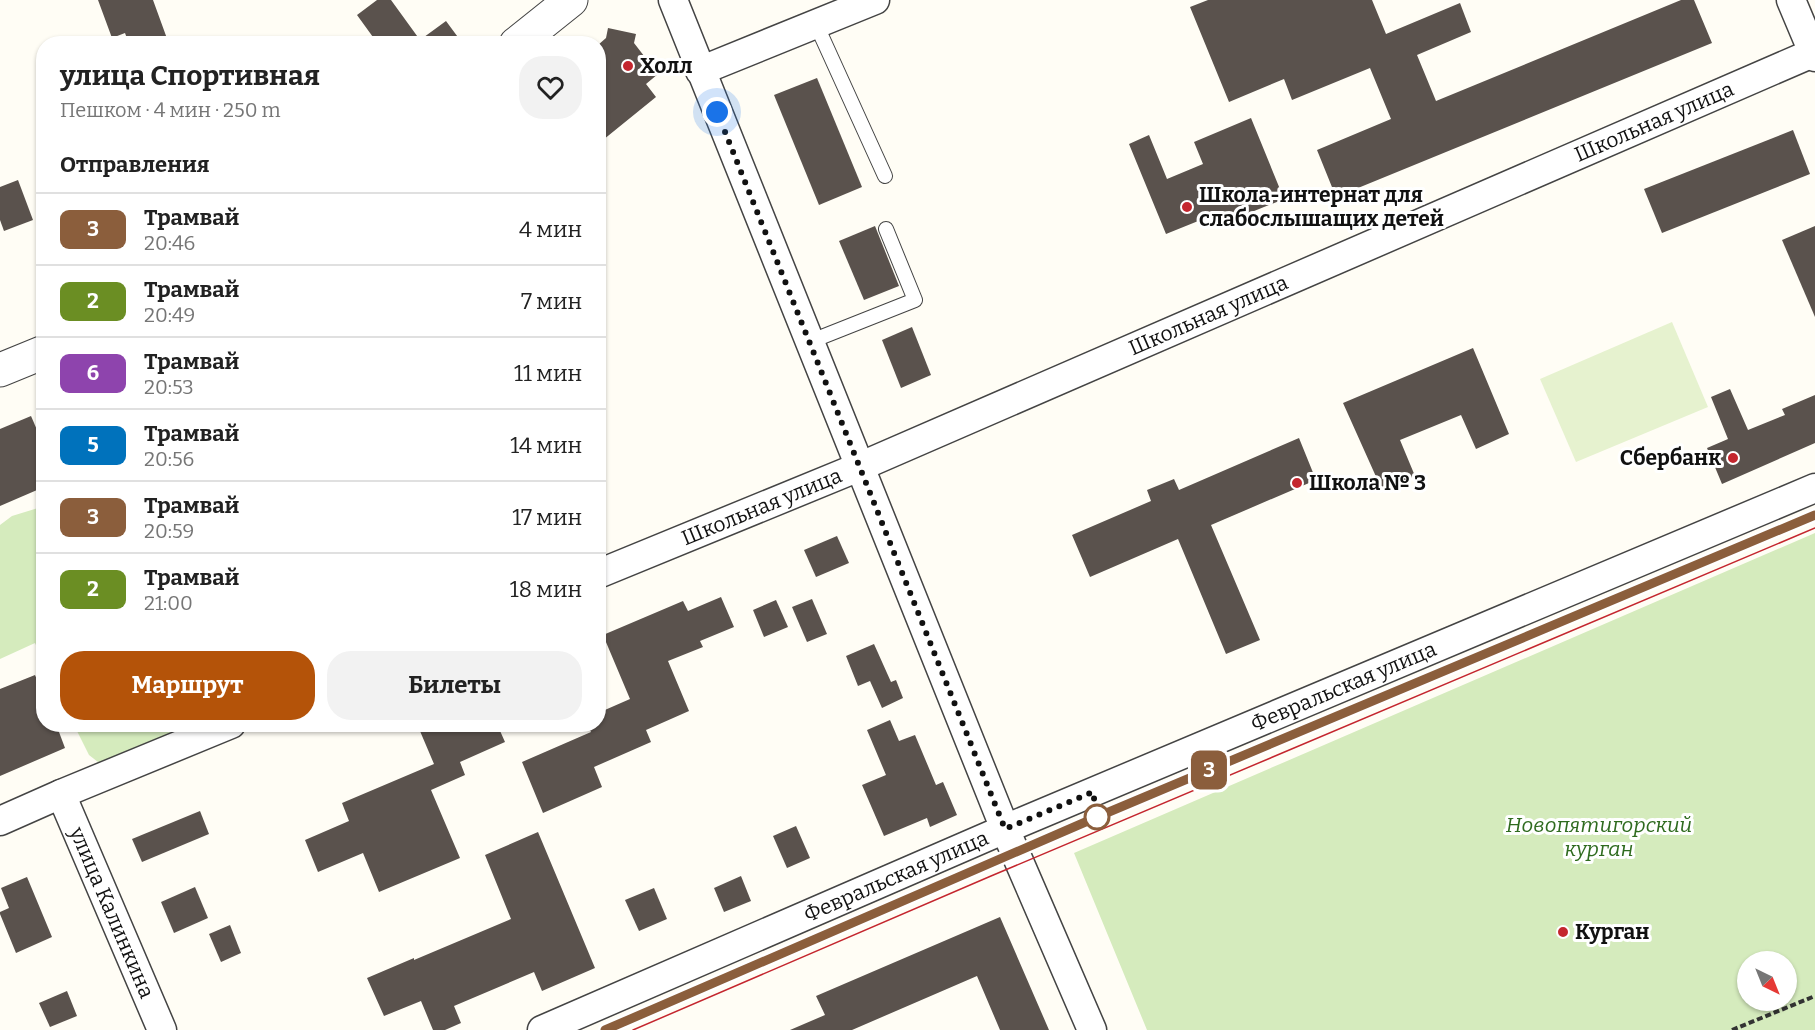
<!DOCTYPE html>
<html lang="ru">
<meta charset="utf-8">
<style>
:root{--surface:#fff;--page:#f2f2f2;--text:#222;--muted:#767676;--line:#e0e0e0;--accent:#b45309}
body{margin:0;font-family:Bitter,serif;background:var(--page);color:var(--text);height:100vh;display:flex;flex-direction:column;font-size:22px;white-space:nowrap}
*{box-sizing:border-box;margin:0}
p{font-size:20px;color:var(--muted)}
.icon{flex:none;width:33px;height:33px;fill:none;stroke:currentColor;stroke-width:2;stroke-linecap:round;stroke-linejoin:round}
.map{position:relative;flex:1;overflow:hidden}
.side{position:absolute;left:36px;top:36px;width:570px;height:696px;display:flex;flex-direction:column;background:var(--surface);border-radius:24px;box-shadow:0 2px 4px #0004}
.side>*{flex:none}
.badge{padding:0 12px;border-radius:9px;font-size:21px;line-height:39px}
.needle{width:39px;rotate:137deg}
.controls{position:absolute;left:1737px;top:951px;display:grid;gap:12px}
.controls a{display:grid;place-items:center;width:60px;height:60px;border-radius:50%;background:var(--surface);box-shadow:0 2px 4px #0004;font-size:30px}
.you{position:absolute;width:30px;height:30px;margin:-15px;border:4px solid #fff;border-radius:50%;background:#1a73e8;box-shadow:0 0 0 9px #1a73e833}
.map>.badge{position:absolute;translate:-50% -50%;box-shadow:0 0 0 3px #fff}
h2{padding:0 24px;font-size:22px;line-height:54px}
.round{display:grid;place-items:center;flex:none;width:63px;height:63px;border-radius:24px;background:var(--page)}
.overview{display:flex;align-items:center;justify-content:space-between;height:102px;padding:0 24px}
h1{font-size:28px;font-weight:700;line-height:45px}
.cta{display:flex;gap:12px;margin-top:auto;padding:12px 24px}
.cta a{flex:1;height:69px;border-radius:24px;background:var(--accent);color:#fff;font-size:24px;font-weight:700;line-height:69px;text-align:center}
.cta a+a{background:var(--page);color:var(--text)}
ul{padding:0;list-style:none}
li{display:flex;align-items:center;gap:18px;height:72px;padding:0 24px;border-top:2px solid var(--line)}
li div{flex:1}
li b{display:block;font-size:22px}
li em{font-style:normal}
li .badge{min-width:66px;font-weight:700;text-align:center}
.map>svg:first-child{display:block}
.green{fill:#d5ebbd;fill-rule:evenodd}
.pitch{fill:#e6f2cf}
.building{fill:#5a524d}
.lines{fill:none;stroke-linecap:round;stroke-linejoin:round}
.service-casing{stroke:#444;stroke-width:16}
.minor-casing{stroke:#444;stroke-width:31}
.tertiary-casing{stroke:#444;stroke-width:35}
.path{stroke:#333;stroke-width:4;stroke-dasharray:6 3;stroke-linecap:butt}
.service{stroke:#fff;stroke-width:14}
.minor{stroke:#fff;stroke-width:28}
.tertiary{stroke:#fff;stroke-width:33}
.tram{stroke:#c4262e;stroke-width:1.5}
.line-casing{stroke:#fff;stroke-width:14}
.line{stroke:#8b5e3c;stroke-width:9}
.walk{stroke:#111;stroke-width:6;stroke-dasharray:0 10.8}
.poi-dot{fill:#c4262e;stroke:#fff;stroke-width:2}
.stop-dot{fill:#fff;stroke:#8b5e3c;stroke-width:3}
.labels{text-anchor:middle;stroke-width:6;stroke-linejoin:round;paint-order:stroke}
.poi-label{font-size:21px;font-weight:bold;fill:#111;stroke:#fff;text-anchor:start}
.street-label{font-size:21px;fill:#111;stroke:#fff}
.park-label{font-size:21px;font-style:italic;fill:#2f6b1f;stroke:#fff}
</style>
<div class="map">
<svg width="1815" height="1030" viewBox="0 0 1815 1030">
<rect width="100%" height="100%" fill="#fffdf5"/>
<g class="green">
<path d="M 38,508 L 44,510 L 43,660 L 35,643 L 0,659 L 0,525 L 12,516 Z"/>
<path d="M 1815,533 L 1815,1030 L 1147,1030 L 1074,853 ZM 1748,962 L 1786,962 L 1786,1000 L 1748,1000 Z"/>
<path d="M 74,725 L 162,725 L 170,731 L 169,741 L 112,764 L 98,762 L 89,755 Z"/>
</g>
<path class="pitch" d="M 1672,322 L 1708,407 L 1576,462 L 1540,379 Z"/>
<g class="building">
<path d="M 98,0 L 153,0 L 169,44 L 129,44 L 125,33 L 112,38 Z"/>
<path d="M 377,0 L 391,0 L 420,40 L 446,21 L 463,44 L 378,44 L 357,15 Z"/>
<path d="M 1208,0 L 1372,0 L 1386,34 L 1460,3 L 1471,32 L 1417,55 L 1436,101 L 1681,0 L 1694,0 L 1712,43 L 1336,197 L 1317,150 L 1391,119 L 1370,68 L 1292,100 L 1284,79 L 1229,102 L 1190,7 Z"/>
<path d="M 608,28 L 636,34 L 634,43 L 658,74 L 646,84 L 656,97 L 598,144 L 598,45 L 606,38 Z"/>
<path d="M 817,78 L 862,187 L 819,205 L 774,95 Z"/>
<path d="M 1251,118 L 1284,199 L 1227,222 L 1223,211 L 1166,234 L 1129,144 L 1149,135 L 1167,179 L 1203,164 L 1194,142 Z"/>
<path d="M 1793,130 L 1810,174 L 1662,233 L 1644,189 Z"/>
<path d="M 18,180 L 33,220 L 4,231 L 0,220 L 0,187 Z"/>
<path d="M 875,226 L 899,286 L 864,300 L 839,241 Z"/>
<path d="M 1815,226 L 1815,317 L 1782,240 Z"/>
<path d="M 912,327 L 931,375 L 901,388 L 882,340 Z"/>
<path d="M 1473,348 L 1509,434 L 1476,449 L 1461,415 L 1400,440 L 1415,476 L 1382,490 L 1343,403 Z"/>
<path d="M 1730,389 L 1748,430 L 1785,415 L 1782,409 L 1815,395 L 1815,443 L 1722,484 L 1707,448 L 1728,439 L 1711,397 Z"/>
<path d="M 31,416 L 44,446 L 44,487 L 0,506 L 0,429 Z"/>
<path d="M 1299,438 L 1316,480 L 1211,525 L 1260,640 L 1226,654 L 1178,539 L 1090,577 L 1072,535 L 1151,501 L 1147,490 L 1174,479 L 1179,490 Z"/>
<path d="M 837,536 L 849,563 L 816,577 L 804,550 Z"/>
<path d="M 721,597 L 734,627 L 700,641 L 703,647 L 668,661 L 689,711 L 646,730 L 651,742 L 594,767 L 602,787 L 543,813 L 522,762 L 591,732 L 587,724 L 598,724 L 598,713 L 630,699 L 603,635 L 683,601 L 688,611 Z"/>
<path d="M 812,599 L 827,634 L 807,642 L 792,607 Z"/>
<path d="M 776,600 L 788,627 L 764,637 L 753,610 Z"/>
<path d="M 874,644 L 891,682 L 896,680 L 903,698 L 882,708 L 870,681 L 858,686 L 846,656 Z"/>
<path d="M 35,675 L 44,696 L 44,724 L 56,724 L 65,748 L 0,776 L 0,689 Z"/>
<path d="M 890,720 L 899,741 L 915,735 L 936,785 L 943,782 L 957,815 L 930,827 L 927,818 L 884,836 L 862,785 L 886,775 L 867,730 Z"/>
<path d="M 417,724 L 497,724 L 505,742 L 460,762 L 465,775 L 431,790 L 460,858 L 379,892 L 363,853 L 318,872 L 305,840 L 349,821 L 342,803 L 434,764 Z"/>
<path d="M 200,811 L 209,834 L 142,862 L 132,839 Z"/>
<path d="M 796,826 L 810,858 L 787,868 L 773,836 Z"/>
<path d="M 538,832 L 595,968 L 542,991 L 534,972 L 454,1006 L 461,1023 L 445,1030 L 433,1030 L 421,1001 L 384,1016 L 367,978 L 414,958 L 414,960 L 511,919 L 485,855 Z"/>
<path d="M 741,876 L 751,901 L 724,912 L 714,888 Z"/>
<path d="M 27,877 L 52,937 L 16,953 L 0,914 L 0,912 L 9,908 L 1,888 Z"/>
<path d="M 195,887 L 208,918 L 174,933 L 161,902 Z"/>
<path d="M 654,888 L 667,919 L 639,931 L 625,900 Z"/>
<path d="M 1000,917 L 1049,1030 L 1000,1030 L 977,976 L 852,1030 L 790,1030 L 825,1015 L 816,996 Z"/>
<path d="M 230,925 L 241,953 L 221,962 L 209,934 Z"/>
<path d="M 67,991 L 77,1016 L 50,1027 L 39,1003 Z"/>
</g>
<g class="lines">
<g class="service-casing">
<g id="service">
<path d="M 816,24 L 885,176"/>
<path d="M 809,342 L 915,300 L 886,229"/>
</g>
</g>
<g class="minor-casing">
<g id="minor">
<path d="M 673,0 L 1005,829 L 1092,1030"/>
<path d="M 1791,0 L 1815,57"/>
<path d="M 700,71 L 875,0"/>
<path id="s1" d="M 598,574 L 859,467 L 1815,52"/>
<path id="s2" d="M 61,794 L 162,1030"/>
<path d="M 0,821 L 61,794 L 231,724"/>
<path id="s3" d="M 542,1030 L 1005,829 L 1815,488"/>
</g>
</g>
<g class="tertiary-casing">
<g id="tertiary">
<path d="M 516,44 L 571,0"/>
<path d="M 0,370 L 44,352"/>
</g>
</g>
<path class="path" d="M 1732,1030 L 1815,996"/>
<use href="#service" class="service"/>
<use href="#minor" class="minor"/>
<use href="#tertiary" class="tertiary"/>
<g class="tram">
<path d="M 605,1030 L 1097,817 L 1815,515"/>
<path d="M 633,1030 L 991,876 L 1815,528"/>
</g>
</g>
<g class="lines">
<g class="line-casing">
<path id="line" d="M 605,1030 L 1097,817 L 1815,515"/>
</g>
<use href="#line" class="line"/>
<path class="walk" d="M 717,112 L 1005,829 L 1093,792 L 1097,817"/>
</g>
<g class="poi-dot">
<circle cx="628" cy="66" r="6"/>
<circle cx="1187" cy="207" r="6"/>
<circle cx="1733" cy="458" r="6"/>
<circle cx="1297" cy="483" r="6"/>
<circle cx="1563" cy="932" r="6"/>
</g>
<circle class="stop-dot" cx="1097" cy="817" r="12"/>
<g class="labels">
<g class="poi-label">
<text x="640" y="73">Холл</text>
<text x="1199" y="202">Школа-интернат для<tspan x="1199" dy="24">слабослышащих детей</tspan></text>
<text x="1721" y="465" text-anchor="end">Сбербанк</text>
<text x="1309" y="490">Школа № 3</text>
<text x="1575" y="939">Курган</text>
</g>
<g class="street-label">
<text dy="7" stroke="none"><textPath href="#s1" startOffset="1149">Школьная улица</textPath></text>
<text dy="7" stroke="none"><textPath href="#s1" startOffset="663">Школьная улица</textPath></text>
<text dy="7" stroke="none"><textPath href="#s1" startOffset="177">Школьная улица</textPath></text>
<text dy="7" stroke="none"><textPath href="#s3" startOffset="872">Февральская улица</textPath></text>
<text dy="7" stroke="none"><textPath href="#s3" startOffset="386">Февральская улица</textPath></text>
<text dy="7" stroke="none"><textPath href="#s2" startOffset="129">улица Калинкина</textPath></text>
</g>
<g class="park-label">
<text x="1599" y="832">Новопятигорский<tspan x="1599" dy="24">курган</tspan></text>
</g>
</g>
</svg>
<div class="controls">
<a><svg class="needle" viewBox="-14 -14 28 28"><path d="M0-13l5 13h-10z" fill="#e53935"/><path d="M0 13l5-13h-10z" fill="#767676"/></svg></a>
</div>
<div class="you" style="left:717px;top:112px"></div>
<b class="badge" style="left:1209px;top:770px;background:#8b5e3c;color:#fff">3</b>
<section class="side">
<div class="overview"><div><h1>улица Спортивная</h1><p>Пешком · 4 мин · 250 m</p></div><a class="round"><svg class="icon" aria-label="heart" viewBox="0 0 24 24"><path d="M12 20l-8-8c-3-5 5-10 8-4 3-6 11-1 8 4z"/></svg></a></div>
<h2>Отправления</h2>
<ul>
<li><span class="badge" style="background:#8b5e3c;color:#fff">3</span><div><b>Трамвай</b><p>20:46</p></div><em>4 мин</em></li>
<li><span class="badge" style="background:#6b8e23;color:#fff">2</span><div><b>Трамвай</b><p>20:49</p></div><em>7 мин</em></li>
<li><span class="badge" style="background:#8e44ad;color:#fff">6</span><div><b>Трамвай</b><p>20:53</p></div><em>11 мин</em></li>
<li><span class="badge" style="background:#0072bc;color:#fff">5</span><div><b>Трамвай</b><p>20:56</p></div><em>14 мин</em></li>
<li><span class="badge" style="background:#8b5e3c;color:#fff">3</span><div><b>Трамвай</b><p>20:59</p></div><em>17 мин</em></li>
<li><span class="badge" style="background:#6b8e23;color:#fff">2</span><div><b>Трамвай</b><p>21:00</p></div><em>18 мин</em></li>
</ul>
<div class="cta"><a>Маршрут</a><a>Билеты</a></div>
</section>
</div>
